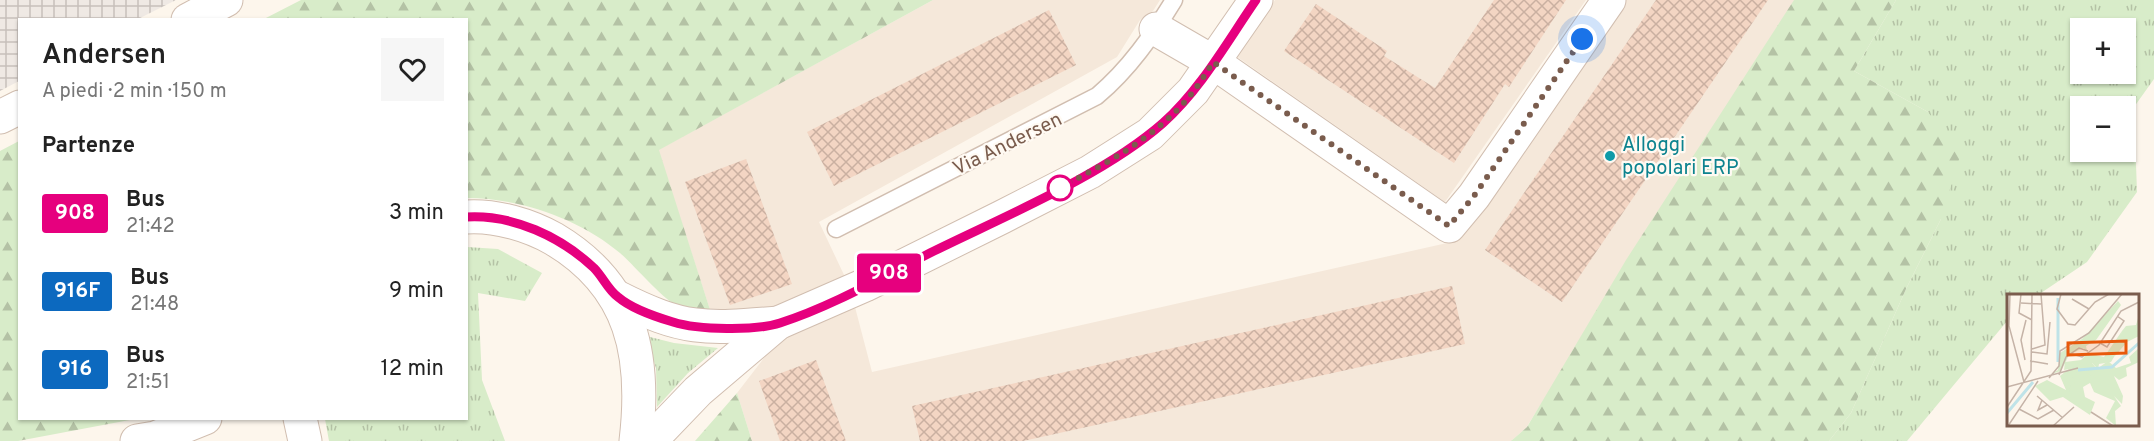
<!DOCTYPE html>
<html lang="it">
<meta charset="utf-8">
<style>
:root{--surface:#fff;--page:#f6f6f6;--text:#222;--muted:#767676}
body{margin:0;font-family:Overpass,sans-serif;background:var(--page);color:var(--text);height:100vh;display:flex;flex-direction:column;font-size:22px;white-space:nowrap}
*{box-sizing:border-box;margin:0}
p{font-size:20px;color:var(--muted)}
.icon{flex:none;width:33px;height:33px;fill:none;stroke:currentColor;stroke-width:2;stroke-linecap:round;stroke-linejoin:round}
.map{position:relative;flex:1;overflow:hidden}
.side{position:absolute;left:18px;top:18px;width:450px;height:402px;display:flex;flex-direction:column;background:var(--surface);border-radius:0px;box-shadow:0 2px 4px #0004}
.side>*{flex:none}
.badge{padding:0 12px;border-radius:4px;font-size:21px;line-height:39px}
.controls{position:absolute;left:2070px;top:18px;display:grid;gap:12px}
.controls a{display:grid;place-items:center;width:66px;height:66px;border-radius:0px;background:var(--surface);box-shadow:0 2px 4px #0004;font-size:30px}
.you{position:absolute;width:30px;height:30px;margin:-15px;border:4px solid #fff;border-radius:50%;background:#1a73e8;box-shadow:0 0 0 9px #1a73e833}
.map>.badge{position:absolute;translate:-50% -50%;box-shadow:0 0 0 3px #fff}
h2{padding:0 24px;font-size:22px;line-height:54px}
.round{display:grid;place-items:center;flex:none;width:63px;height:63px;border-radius:0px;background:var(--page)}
.headline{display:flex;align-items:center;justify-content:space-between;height:102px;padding:0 24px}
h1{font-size:28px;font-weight:600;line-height:45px}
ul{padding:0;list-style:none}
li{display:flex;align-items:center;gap:18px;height:78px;padding:0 24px}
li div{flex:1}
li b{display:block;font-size:22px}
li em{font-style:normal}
li .badge{min-width:66px;font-weight:700;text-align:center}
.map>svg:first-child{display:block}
.residential{fill:#f5e8da}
.industrial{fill:url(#industrial-grid)}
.grass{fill:url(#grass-tufts);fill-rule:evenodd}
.forest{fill:url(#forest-firs)}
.building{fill:url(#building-cross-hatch)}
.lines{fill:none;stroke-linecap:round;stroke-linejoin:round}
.service-casing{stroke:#d1beb0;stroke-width:19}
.minor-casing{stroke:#d1beb0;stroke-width:35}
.tertiary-casing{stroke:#d1beb0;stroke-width:35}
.service{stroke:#fff;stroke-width:16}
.minor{stroke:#fff;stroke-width:33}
.tertiary{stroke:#fff;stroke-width:33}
.line-casing{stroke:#fff;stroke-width:14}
.line{stroke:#e6007e;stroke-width:9}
.walk{stroke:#7a5c4d;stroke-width:6;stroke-dasharray:0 10.8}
.culture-dot{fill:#0f9aa8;stroke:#fffaf3;stroke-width:2}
.stop-dot{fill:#fff;stroke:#e6007e;stroke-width:3}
.labels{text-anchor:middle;stroke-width:4.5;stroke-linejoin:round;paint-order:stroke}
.street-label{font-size:20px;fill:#7a5c4d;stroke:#fffaf3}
.culture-label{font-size:20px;fill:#0d838f;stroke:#fffaf3;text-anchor:start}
.inset-river{fill:none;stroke:#bfe3e8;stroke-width:3}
.inset-road{fill:none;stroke:#c5b3a7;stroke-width:1.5}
.view{fill:#e8590c;fill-opacity:0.15;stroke:#e8590c;stroke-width:3}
.inset-edge{fill:none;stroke:#7a5c4d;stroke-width:3}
</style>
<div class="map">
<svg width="2154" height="441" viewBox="0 0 2154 441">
<defs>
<pattern id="industrial-grid" width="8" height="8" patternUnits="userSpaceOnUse" patternTransform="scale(1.5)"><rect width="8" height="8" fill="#efe9e4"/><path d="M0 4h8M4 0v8" fill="none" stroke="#c7c0bb"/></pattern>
<pattern id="grass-tufts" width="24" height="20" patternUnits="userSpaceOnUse" patternTransform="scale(1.5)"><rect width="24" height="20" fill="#d8ecc9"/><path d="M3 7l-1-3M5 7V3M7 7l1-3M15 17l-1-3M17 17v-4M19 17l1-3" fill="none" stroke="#b4c2a5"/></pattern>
<pattern id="forest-firs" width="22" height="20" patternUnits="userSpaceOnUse" patternTransform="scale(1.5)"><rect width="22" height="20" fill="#d8ecc9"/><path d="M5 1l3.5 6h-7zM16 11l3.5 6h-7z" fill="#b4c2a5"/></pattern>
<pattern id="building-cross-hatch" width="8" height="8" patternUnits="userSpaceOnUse" patternTransform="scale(1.5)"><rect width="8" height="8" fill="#f3d5c3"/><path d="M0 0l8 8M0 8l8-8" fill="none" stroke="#cab0a1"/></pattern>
</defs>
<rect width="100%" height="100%" fill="#fdf6ec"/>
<g class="residential">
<path d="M 933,0 L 1160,0 L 1153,11 L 1140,20 L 1117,57 L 819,222 L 845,277 L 777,309 L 712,316 L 658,150 Z"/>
<path d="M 1275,0 L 1586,0 L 1445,202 L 1236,56 Z"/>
<path d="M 1626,0 L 1795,0 L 1526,428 L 1511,441 L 752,441 L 737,393 L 777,341 L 855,307 L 872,372 L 1456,241 Z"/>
</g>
<path class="industrial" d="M 0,0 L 176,0 L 138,19 L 20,20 L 19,81 L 0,91 Z"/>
<g class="grass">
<path d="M 1896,0 L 2154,0 L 2154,79 L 2134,107 L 2137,192 L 2087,262 L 2038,295 L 2008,296 L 2008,320 L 1907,441 L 1829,441 L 1851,413 L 1906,289 L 1941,219 L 1928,112 L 1854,71 ZM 2080,28 L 2126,28 L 2126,74 L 2080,74 ZM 2080,106 L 2126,106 L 2126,152 L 2080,152 Z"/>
<path d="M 467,247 L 498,249 L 542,273 L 525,301 L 478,293 L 482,380 L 505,441 L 329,441 L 325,419 L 466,418 Z"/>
<path d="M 646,336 L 674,343 L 718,348 L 688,373 L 657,407 L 656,368 Z"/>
</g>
<g class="forest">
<path d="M 301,0 L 933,0 L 659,150 L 712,316 C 702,314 691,312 681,308 C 665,302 635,266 620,253 C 580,219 519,198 467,198 L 466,20 L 262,20 Z"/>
<path d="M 1794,0 L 1896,0 L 1854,71 L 1928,112 L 1960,156 L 1941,219 L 1906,289 L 1851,413 L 1829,441 L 1511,441 L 1527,427 L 1626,260 Z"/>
<path d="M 19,141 L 20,418 L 135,419 L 18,441 L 0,441 L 0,151 Z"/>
<path d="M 737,393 L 752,441 L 695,441 Z"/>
</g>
<g class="building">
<path d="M 1494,0 L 1566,0 L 1509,87 L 1505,84 L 1454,163 L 1284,51 L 1316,4 L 1387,51 L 1384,56 L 1435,88 Z"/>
<path d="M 1656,0 L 1768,0 L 1562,302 L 1485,250 Z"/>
<path d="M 1049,10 L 1076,65 L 834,186 L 807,132 Z"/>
<path d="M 746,159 L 792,284 L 730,305 L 685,182 Z"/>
<path d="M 1452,286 L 1465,344 L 1023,441 L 920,441 L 912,406 Z"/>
<path d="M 816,360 L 846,441 L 780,441 L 759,381 Z"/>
</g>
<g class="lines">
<g class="service-casing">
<path id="service" d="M 836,229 L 1097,96 C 1129,69 1152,36 1174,0"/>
</g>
<g class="minor-casing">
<g id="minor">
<path d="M 188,20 L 226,0"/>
<path d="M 1156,29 L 1213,62 L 1449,226 L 1474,196 L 1609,0"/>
<path d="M 0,117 L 20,107"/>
</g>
</g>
<g class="tertiary-casing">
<g id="tertiary">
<path d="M 466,217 C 496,215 529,225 554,239 C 633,286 646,356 636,441"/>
<path d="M 617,297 C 684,331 705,329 778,323"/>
<path d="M 300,418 L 305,441"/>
<path d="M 137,441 L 155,438 L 205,418"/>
<path d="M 650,441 L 698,391 L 778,323 L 865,285 L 1002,217 L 1090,172 L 1150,134 L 1193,91 L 1256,0"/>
</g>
</g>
<use href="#service" class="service"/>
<use href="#minor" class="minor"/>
<use href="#tertiary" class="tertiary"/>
</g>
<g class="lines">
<g class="line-casing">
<path id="line" d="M 466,217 C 513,214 561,237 594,268 C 603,277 608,290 618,297 C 632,309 656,317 673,322 C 698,330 756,331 780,323 C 833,306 884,276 934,251 C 1005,216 1104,175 1163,123 C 1201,89 1227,42 1256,0"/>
</g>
<use href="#line" class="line"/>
<path class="walk" d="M 1060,188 C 1102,165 1146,143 1180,107 C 1193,94 1203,78 1213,62 L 1449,226 L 1474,196 L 1582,39"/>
</g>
<circle class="culture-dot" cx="1610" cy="156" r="6"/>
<circle class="stop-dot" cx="1060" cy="188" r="12"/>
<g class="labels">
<g class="street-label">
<text transform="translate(1007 143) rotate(-26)" y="7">Via Andersen</text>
</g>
<g class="culture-label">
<text x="1622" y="151">Alloggi<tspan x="1622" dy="23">popolari ERP</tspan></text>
</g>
</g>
<g transform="translate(2007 294)">
<rect width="132" height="132" fill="#fdf6ec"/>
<path d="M 132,21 L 132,42 L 120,48 L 108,62 L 115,37 L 119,32 L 129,31 ZM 132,54 L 132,68 L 119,74 L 120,82 L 112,86 L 107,82 L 116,102 L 115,110 L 107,102 L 114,112 L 108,117 L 109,132 L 99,124 L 108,107 L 87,98 L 83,89 L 76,93 L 78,103 L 88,108 L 83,121 L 56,103 L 43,107 L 28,92 L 40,86 L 59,96 L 53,82 L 63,74 L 62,69 L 85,69 L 90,75 L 101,67 L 109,74 L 124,69 L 122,63 Z" fill="#d8ecc9"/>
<path d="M 111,7 L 114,11 L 89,46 L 79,52 L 80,57 L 76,54 L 62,61 L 54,77 L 44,80 L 51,76 L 53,59 L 75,45 ZM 115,37 L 113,53 L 104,68 L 92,70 L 91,75 L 85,69 L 63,69 L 67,74 L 57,76 L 58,68 L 74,66 L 81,59 L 97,63 ZM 78,78 L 91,85 L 87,89 L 65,83 L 71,90 L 64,88 L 62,98 L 60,80 Z" fill="#d8ecc9"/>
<path class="inset-river" d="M 51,68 L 51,4M 71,76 L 105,73 L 132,49M 0,119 L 26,88"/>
<path class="inset-road" d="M 3,0 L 2,32 L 17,88M 14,0 L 12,19 L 25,26M 54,0 L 50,15 L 61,30 L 68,31 L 88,8 L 102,0M 65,5 L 82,15M 14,9 L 34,10M 93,49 L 100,53 L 117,27 L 110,22M 25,55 L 38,51 L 34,0M 25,58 L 40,60 L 43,28M 65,60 L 75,63 L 92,51 L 114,17 L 132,8M 18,66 L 14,46 L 19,26M 23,67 L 41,70M 52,81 L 59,63 L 72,54 L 81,57M 42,84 L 52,72 L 53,57 L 82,39 L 115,0M 0,93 L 71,74M 30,102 L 56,124M 35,106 L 31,116 L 40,111M 0,113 L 24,77 L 25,0M 12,115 L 31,125 L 47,116M 84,118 L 106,132M 1,132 L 31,87M 46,132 L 67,113"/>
<path class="view" d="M 119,47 L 119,59 L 61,61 L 61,49 Z"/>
<rect width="132" height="132" class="inset-edge"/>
</g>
</svg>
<div class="controls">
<a>+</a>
<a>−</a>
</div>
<div class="you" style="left:1582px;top:39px"></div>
<b class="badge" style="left:889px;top:273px;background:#e6007e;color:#fff">908</b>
<section class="side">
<div class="headline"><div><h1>Andersen</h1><p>A piedi · 2 min · 150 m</p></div><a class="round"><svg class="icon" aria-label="heart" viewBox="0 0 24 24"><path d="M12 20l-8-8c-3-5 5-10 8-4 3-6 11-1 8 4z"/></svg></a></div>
<h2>Partenze</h2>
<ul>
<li><span class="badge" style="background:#e6007e;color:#fff">908</span><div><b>Bus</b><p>21:42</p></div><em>3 min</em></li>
<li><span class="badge" style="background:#0c69bf;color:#fff">916F</span><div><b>Bus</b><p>21:48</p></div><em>9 min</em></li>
<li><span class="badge" style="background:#0c69bf;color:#fff">916</span><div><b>Bus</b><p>21:51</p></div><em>12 min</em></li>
</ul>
</section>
</div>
